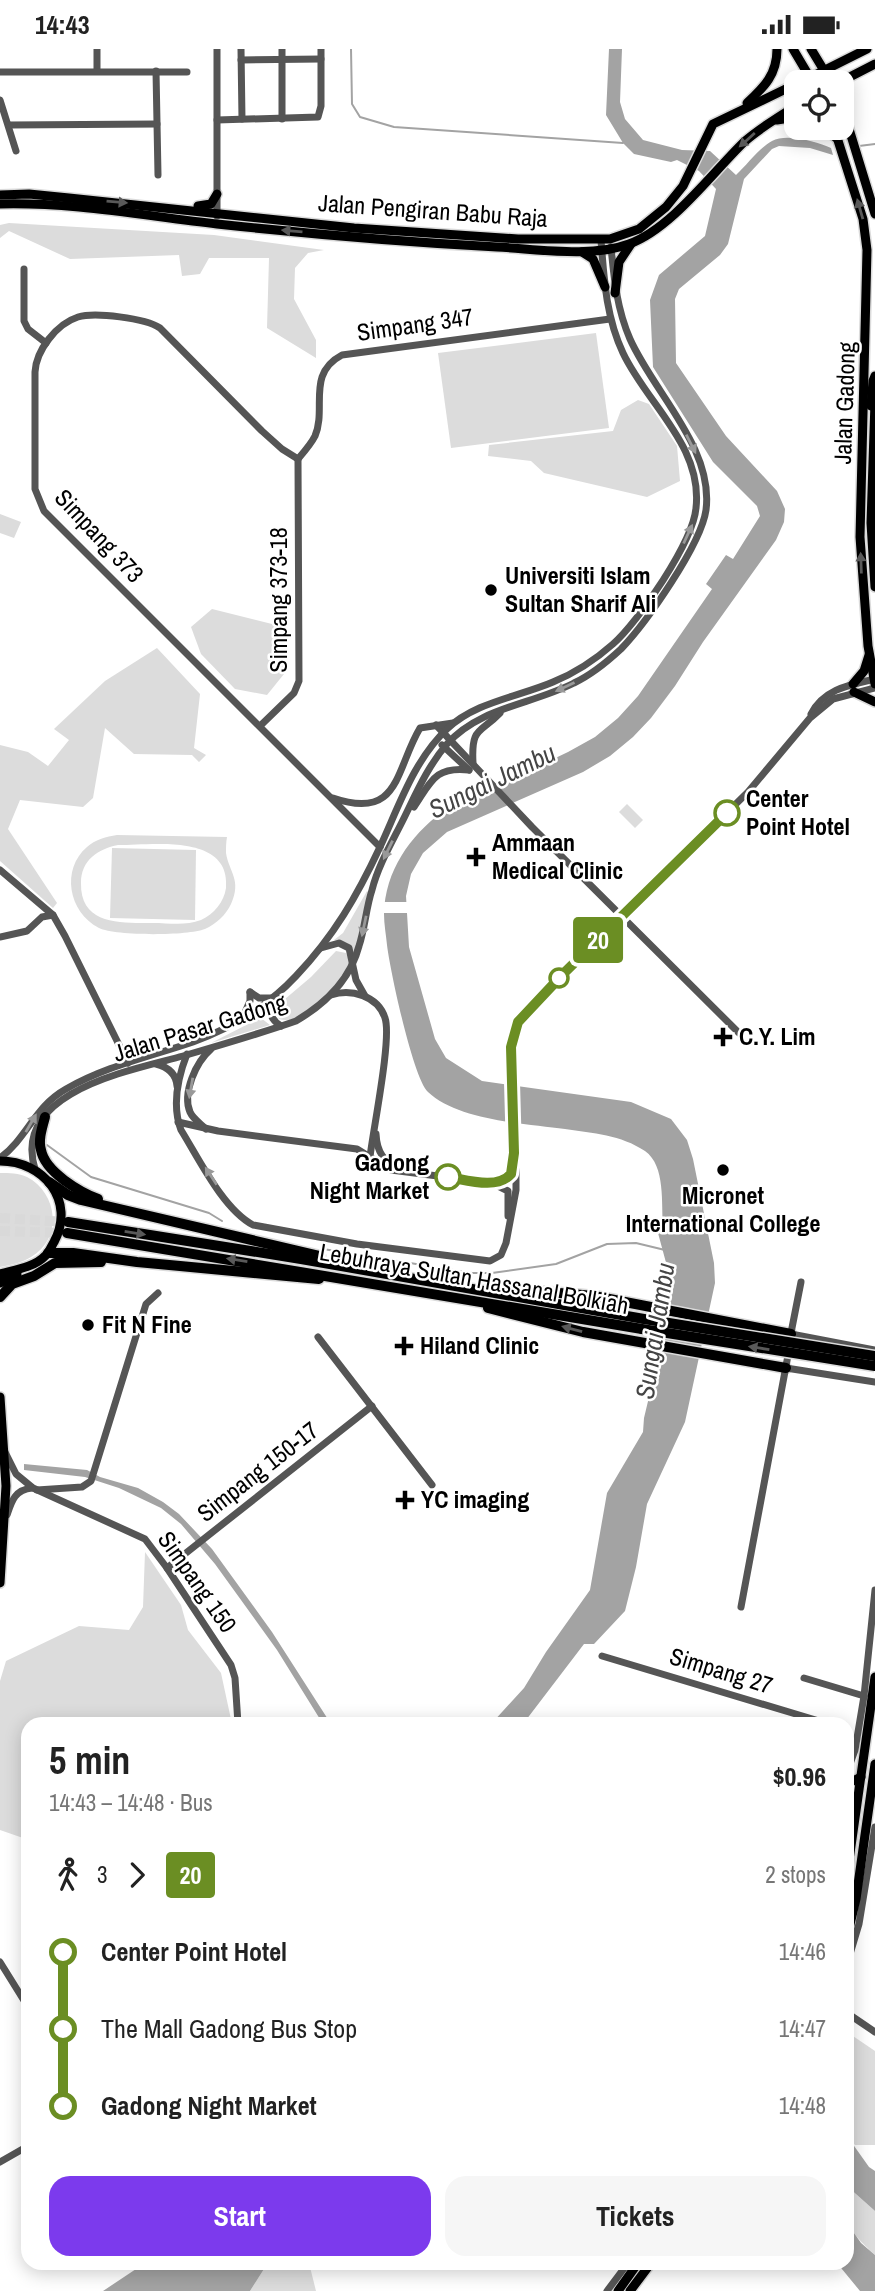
<!DOCTYPE html>
<meta charset="utf-8">
<style>
:root{--surface:#fff;--page:#f6f6f6;--text:#222;--muted:#767676;--accent:#7c3aed}
body{margin:0;font-family:"Archivo Narrow",sans-serif;background:var(--page);color:var(--text);height:100vh;display:flex;flex-direction:column;font-size:26px;white-space:nowrap}
*{box-sizing:border-box;margin:0}
p{font-size:23px;color:var(--muted)}
.icon{flex:none;width:38px;height:38px;fill:none;stroke:currentColor;stroke-width:2;stroke-linecap:round;stroke-linejoin:round}
.map{position:relative;flex:1;overflow:hidden}
.sheet{position:absolute;left:21px;top:1668px;width:833px;height:553px;display:flex;flex-direction:column;background:var(--surface);border-radius:21px;box-shadow:0 4px 18px #0003}
.sheet>*{flex:none}
.badge{padding:0 14px;border-radius:5px;font-size:24px;line-height:46px}
.fabs{position:absolute;left:784px;top:21px;display:grid;gap:14px}
.fabs a{display:grid;place-items:center;width:70px;height:70px;border-radius:14px;background:var(--surface);box-shadow:0 4px 18px #0003;font-size:35px}
.map>.badge{position:absolute;translate:-50% -50%;box-shadow:0 0 0 4px #fff}
.legs{display:flex;align-items:center;gap:10px;height:77px;padding:0 28px;font-size:23px}
.legs p{margin-inline-start:auto}
.headline{display:flex;align-items:center;justify-content:space-between;height:119px;padding:0 28px}
h1{font-size:38px;font-weight:700;line-height:52px}
.button{display:flex;gap:14px;margin-top:auto;padding:14px 28px}
.button a{flex:1;height:80px;border-radius:21px;background:var(--accent);color:#fff;font-size:28px;font-weight:700;line-height:80px;text-align:center}
.button a+a{background:var(--page);color:var(--text)}
ul{padding:0 28px;list-style:none}
li{display:flex;align-items:center;gap:24px;height:77px;font-size:26px}
li i{display:grid;place-items:center;width:10px;height:100%;margin:0 9px;background:currentColor}
li i::after{content:'';width:18px;height:18px;margin:-9px;border:5px solid;border-radius:50%;background:var(--surface)}
li p{margin-inline-start:auto}
li:first-child i{background:linear-gradient(#0000 50%,currentColor 0)}
li:last-child i{background:linear-gradient(currentColor 50%,#0000 0)}
.status{display:flex;justify-content:space-between;align-items:center;height:49px;padding:0 35px;background:var(--surface);direction:ltr}
.status svg{height:19px;fill:currentColor}
.map>svg:first-child{display:block}
.green{fill:#dcdcdc;fill-rule:evenodd}
.water{fill:#a3a3a3}
.pier{fill:#fff}
.lines{fill:none;stroke-linecap:round;stroke-linejoin:round}
.stream{stroke:#a3a3a3;stroke-width:2}
.highway-tunnel{stroke:#d9d9d9;stroke-width:10;stroke-dasharray:10 5;stroke-linecap:butt}
.major-casing{stroke:#dbdbdb;stroke-width:12}
.highway-casing{stroke:#dbdbdb;stroke-width:13}
.minor{stroke:#555;stroke-width:7}
.major{stroke:#000;stroke-width:9}
.highway{stroke:#000;stroke-width:10}
.highway-bridge-casing{stroke:#dbdbdb;stroke-width:13;stroke-linecap:butt}
.highway-bridge{stroke:#000;stroke-width:10}
.oneway{fill:#595959}
.oneway2{fill:#999}
.line-1-casing{stroke:#fff;stroke-width:16}
.line-1{stroke:#6b8e23;stroke-width:10}
.poi-dot{fill:#000;stroke:#fff;stroke-width:2.5}
.stop-1-dot{fill:#fff;stroke:#6b8e23;stroke-width:3.5}
.labels{text-anchor:middle;stroke-width:5;stroke-linejoin:round;paint-order:stroke}
.street-label{font-size:24px;fill:#000;stroke:#fff}
.poi-label{font-size:24px;font-weight:bold;fill:#000;stroke:#fff;text-anchor:start}
.stop-label{font-size:24px;font-weight:bold;fill:#000;stroke:#fff;text-anchor:start}
.water-label{font-size:26px;font-style:italic;fill:#444;stroke:#fff}
</style>
<div class="status"><b>14:43</b><svg viewBox="0 0 49 12"><path d="M0 12V9h3v3zM5 12V6h3v6zM10 12V3h3v9zM15 12V0h3v12zM26 1h20v11H26zM47 4h2v5h-2z"/></svg></div>
<div class="map">
<svg width="875" height="2242" viewBox="0 0 875 2242">
<rect width="100%" height="100%" fill="#fff"/>
<g class="green">
<path d="M 9,174 L 214,186 L 324,201 L 308,204 L 295,219 L 294,250 L 316,291 L 316,309 L 267,279 L 269,209 L 209,209 L 200,225 L 182,227 L 179,206 L 70,210 L 9,182 L 0,189 L 0,176 Z"/>
<path d="M 596,284 L 609,379 L 451,399 L 438,304 Z"/>
<path d="M 638,351 L 649,355 L 677,397 L 680,432 L 647,448 L 544,424 L 531,412 L 488,407 L 489,396 L 613,382 L 621,361 Z"/>
<path d="M 0,465 L 21,473 L 14,489 L 0,484 Z"/>
<path d="M 212,560 L 280,577 L 284,625 L 267,646 L 235,640 L 201,605 L 191,578 Z"/>
<path d="M 157,599 L 200,645 L 194,699 L 206,706 L 199,713 L 192,706 L 134,705 L 105,679 L 93,749 L 83,758 L 20,751 L 8,780 L 57,854 L 53,859 L 0,812 L 0,696 L 28,703 L 48,717 L 69,691 L 54,680 L 105,632 Z"/>
<path d="M 627,755 L 643,771 L 635,779 L 619,763 Z"/>
<path d="M 117,786 L 227,788 C 226,793 226,799 226,804 C 229,823 242,831 231,855 C 226,866 216,875 205,880 C 187,887 115,887 99,879 C 68,863 61,820 87,798 C 96,790 106,788 117,786 ZM 118,796 C 152,796 231,784 226,839 C 224,853 214,865 201,871 C 186,877 169,874 153,874 C 123,874 80,877 81,834 C 81,811 98,800 118,796 Z"/>
<path d="M 112,799 L 196,801 L 195,871 L 110,869 Z"/>
<path d="M 367,842 L 368,843 L 356,904 L 347,894 L 334,891 L 343,884 Z"/>
<path d="M 336,902 L 346,904 L 350,912 C 341,932 304,978 279,970 L 276,965 L 278,956 L 311,928 Z"/>
<path d="M 257,966 L 270,976 L 211,994 L 252,973 Z"/>
<path d="M 0,1124 C 9,1124 19,1124 27,1128 C 58,1144 63,1190 31,1208 C 22,1214 10,1216 0,1218 Z"/>
<path d="M 145,1503 L 181,1556 L 188,1581 L 221,1624 L 232,1675 L 28,1675 L 28,1788 L 23,1789 L 0,1781 L 0,1632 L 6,1612 L 79,1577 L 129,1581 L 143,1558 Z"/>
<path d="M 847,1983 L 875,2002 L 875,2096 L 855,2096 L 847,2087 Z"/>
<path d="M 847,2137 L 875,2162 L 875,2206 C 845,2177 847,2178 847,2137 Z"/>
<path d="M 273,2214 L 309,2214 L 316,2242 L 250,2242 L 264,2220 Z"/>
</g>
<g class="water">
<path d="M 609,0 L 622,0 L 620,53 L 625,70 L 643,91 L 682,101 L 710,102 L 736,126 C 747,116 759,99 772,92 C 787,84 817,93 831,99 L 833,106 L 810,99 L 779,97 L 772,100 L 744,130 L 728,195 L 720,206 L 679,240 L 675,250 L 676,314 L 726,387 L 777,442 L 785,460 L 784,473 L 776,491 L 703,593 L 675,637 L 651,669 L 633,688 L 610,707 L 583,723 L 447,783 L 423,804 L 411,825 L 406,847 L 409,898 L 435,990 L 446,1009 L 482,1032 L 631,1053 L 671,1070 L 687,1091 L 693,1110 L 714,1214 L 715,1234 L 685,1373 L 647,1455 L 636,1518 L 625,1562 L 594,1595 L 584,1595 L 523,1675 L 478,1675 L 492,1674 L 524,1639 L 546,1603 L 590,1541 L 607,1444 L 643,1383 L 644,1369 L 660,1302 L 668,1255 L 668,1221 L 658,1184 L 663,1177 C 661,1155 666,1117 645,1102 C 621,1086 593,1084 565,1080 C 526,1075 457,1071 428,1043 C 413,1029 390,921 387,896 C 386,886 384,875 384,865 C 385,822 410,787 442,763 L 568,703 L 595,688 L 618,669 L 638,647 L 712,540 L 706,535 L 726,506 L 733,510 L 760,467 L 757,457 L 713,413 L 653,318 L 650,251 L 659,226 L 705,187 L 716,140 L 699,122 L 677,111 L 671,113 L 634,105 L 623,94 L 606,66 Z"/>
<path d="M 24,1415 L 87,1421 L 100,1428 L 138,1439 L 163,1453 L 179,1465 L 212,1500 L 272,1583 L 331,1675 L 323,1675 L 277,1601 L 215,1515 L 181,1475 L 161,1459 L 119,1439 L 85,1428 L 24,1421 Z"/>
<path d="M 847,2087 L 869,2118 L 875,2122 L 875,2162 L 847,2137 Z"/>
<path d="M 847,2174 L 861,2194 L 875,2206 L 875,2242 L 860,2242 L 837,2214 L 847,2214 Z"/>
<path d="M 145,2214 L 273,2214 L 264,2220 L 250,2242 L 103,2242 Z"/>
</g>
<path class="pier" d="M 383,853 L 410,853 L 410,864 L 382,864 Z"/>
<g class="lines">
<g class="stream">
<path d="M 351,0 L 352,55 L 360,68 L 394,78 L 623,94"/>
<path d="M 859,97 L 875,95"/>
<path d="M 47,1096 L 91,1128 L 209,1164 L 222,1172"/>
<path d="M 323,1200 L 472,1224 L 492,1224 L 556,1215 L 607,1195 L 636,1194 L 665,1201"/>
</g>
<g class="highway-tunnel">
<path d="M 0,1169 L 66,1173"/>
<path d="M 0,1182 L 66,1184"/>
</g>
<g class="major-casing">
<g id="major">
<path d="M 793,0 L 812,32"/>
<path d="M 811,0 L 831,33"/>
<path d="M 801,33 L 867,0"/>
<path d="M 840,33 L 875,15"/>
<path d="M 747,54 C 764,38 777,26 777,0"/>
<path d="M 842,57 L 875,165"/>
<path d="M 777,71 L 796,68"/>
<path d="M 823,79 L 838,90"/>
<path d="M 834,79 L 863,170 L 867,201 L 860,488 L 868,597 L 875,635"/>
<path d="M 0,146 L 29,145 L 69,149 L 354,179 L 518,190 L 610,190 L 639,180 L 666,158 L 683,137 L 713,75 L 796,35"/>
<path d="M 0,155 C 72,153 145,167 217,175 C 310,185 404,193 497,198 C 537,200 592,209 629,195 C 671,180 712,124 744,93 C 760,79 778,68 796,57"/>
<path d="M 198,157 L 211,155 L 217,145"/>
<path d="M 582,203 L 593,210 L 605,238"/>
<path d="M 615,244 L 619,213 L 631,195"/>
<path d="M 875,353 L 871,474 L 875,538"/>
<path d="M 871,357 L 873,332 L 875,327"/>
<path d="M 853,635 L 864,622 L 869,606"/>
<path d="M 854,643 L 875,653"/>
<path d="M 0,1112 C 44,1112 76,1152 54,1193 C 51,1198 49,1204 45,1207 C 35,1218 14,1221 0,1225"/>
<path d="M 0,1234 L 17,1225"/>
<path d="M 0,1348 L 6,1437 L 0,1534"/>
<path d="M 847,1735 L 861,1728"/>
<path d="M 847,1825 L 875,1628"/>
<path d="M 847,1888 L 856,1850 L 875,1715"/>
<path d="M 618,2242 L 638,2214"/>
<path d="M 630,2242 L 651,2214"/>
</g>
</g>
<g class="highway-casing">
<g id="highway">
<path d="M 45,1068 C 42,1079 38,1091 41,1101 C 45,1123 80,1143 98,1150"/>
<path d="M 49,1133 L 68,1146 L 81,1151 L 320,1207"/>
<path d="M 68,1173 L 301,1210 L 644,1270"/>
<path d="M 67,1184 L 642,1280"/>
<path d="M 48,1204 L 73,1204 L 137,1213 L 319,1230"/>
<path d="M 503,1239 L 594,1247 L 791,1285"/>
<path d="M 0,1248 L 12,1235 L 34,1227 L 55,1214 L 101,1213"/>
<path d="M 488,1259 L 583,1283 L 786,1319"/>
</g>
</g>
<g class="minor">
<path d="M 97,0 L 97,22"/>
<path d="M 217,0 L 217,167"/>
<path d="M 241,0 L 242,70"/>
<path d="M 282,0 L 282,70"/>
<path d="M 241,11 L 321,10"/>
<path d="M 156,22 L 158,126"/>
<path d="M 0,23 L 187,23"/>
<path d="M 0,51 L 16,102"/>
<path d="M 217,71 L 318,68 L 321,57 L 321,0"/>
<path d="M 9,76 L 157,75"/>
<path d="M 24,220 L 24,272 L 28,280 L 46,294"/>
<path d="M 298,410 L 282,400 L 262,382 L 160,279 C 145,269 95,263 78,268 C 56,275 36,302 35,323 L 35,440 L 44,462 L 380,798"/>
<path d="M 298,410 C 304,403 311,395 315,387 C 327,359 306,325 342,306 L 610,270"/>
<path d="M 811,665 C 824,640 849,636 875,630"/>
<path d="M 436,676 L 532,778 L 739,984"/>
<path d="M 260,677 L 294,644 L 299,632 L 298,410"/>
<path d="M 442,696 L 469,721"/>
<path d="M 473,714 C 471,677 480,685 500,664"/>
<path d="M 333,749 C 400,772 395,721 420,679 L 453,674"/>
<path d="M 414,758 C 431,733 435,717 469,721"/>
<path d="M 0,821 L 53,866 L 65,887 L 128,1014"/>
<path d="M 0,888 L 27,882 L 42,868 L 53,866"/>
<path d="M 321,899 L 339,894 L 349,899 L 356,931 L 365,947"/>
<path d="M 250,943 L 259,949 L 271,949"/>
<path d="M 331,946 C 351,939 378,947 385,969 C 392,989 373,1081 370,1108"/>
<path d="M 271,951 C 268,962 271,971 281,977"/>
<path d="M 243,968 L 250,952 L 250,943"/>
<path d="M 187,1005 C 178,1028 172,1057 181,1081 C 199,1110 223,1160 253,1176 L 357,1195 L 490,1212 L 501,1206 L 506,1194 L 516,1141 L 516,1115"/>
<path d="M 156,1015 C 168,1018 176,1024 177,1037"/>
<path d="M 178,1073 L 218,1082 L 357,1100 L 391,1121 L 492,1134 L 508,1142 L 508,1167"/>
<path d="M 206,1080 C 201,1075 193,1070 190,1063 C 182,1044 196,1013 211,1000"/>
<path d="M 376,1085 C 377,1105 384,1111 400,1121"/>
<path d="M 0,1109 C 28,1088 34,1058 66,1040 C 106,1017 149,1008 193,993 C 231,979 268,957 296,927 C 334,887 357,847 380,798 C 399,757 414,711 447,680 C 475,653 518,648 553,633 C 575,624 595,611 613,595 C 639,572 693,493 696,459 C 703,397 647,355 623,304 C 606,268 604,230 601,191"/>
<path d="M 35,1120 C 11,1042 133,1021 183,1007 C 221,996 259,985 296,972 C 325,955 350,931 359,897 C 365,879 366,859 372,841 C 378,817 391,795 402,773 C 415,747 427,718 447,695 C 480,658 531,656 574,634 C 591,626 607,613 621,600 C 646,574 701,496 706,461 C 714,399 654,344 630,290 C 617,260 614,230 611,198"/>
<path d="M 492,1134 L 508,1129 L 513,1120 L 511,998 L 518,973 L 564,924 L 748,743 L 810,669 L 833,650 L 875,639"/>
<path d="M 791,1285 L 875,1301"/>
<path d="M 318,1288 L 432,1436"/>
<path d="M 790,1289 L 801,1233"/>
<path d="M 786,1319 L 875,1333"/>
<path d="M 5,1403 L 16,1425 L 33,1439 L 145,1490 L 167,1519 L 231,1616 L 235,1629 L 238,1675"/>
<path d="M 37,1441 L 82,1438 L 91,1432 L 146,1255 L 158,1244"/>
<path d="M 7,1466 C 12,1451 15,1441 32,1439"/>
<path d="M 167,1519 L 372,1357"/>
<path d="M 741,1558 L 789,1301"/>
<path d="M 602,1607 L 829,1675"/>
<path d="M 804,1629 L 864,1647"/>
<path d="M 847,1723 L 855,1701 L 864,1647 L 875,1541"/>
<path d="M 0,1913 L 28,1958"/>
<path d="M 847,1915 L 859,1875 L 875,1778"/>
<path d="M 847,1964 L 875,1983"/>
<path d="M 0,2113 L 28,2097"/>
<path d="M 607,2242 L 628,2214"/>
</g>
<use href="#major" class="major"/>
<use href="#highway" class="highway"/>
<g class="highway-bridge-casing">
<g id="highway-bridge">
<path d="M 644,1270 L 875,1307"/>
<path d="M 642,1280 L 875,1317"/>
</g>
</g>
<use href="#highway-bridge" class="highway-bridge"/>
</g>
<defs><path id="oneway-solid" d="M-6-.8H1V-3.2L6.5 0L1 3.2V.8H-6Z" transform="scale(1.75)"/></defs>
<g class="oneway">
<use href="#oneway-solid" transform="translate(747 91) rotate(138)"/>
<use href="#oneway-solid" transform="translate(117 153) rotate(5)"/>
<use href="#oneway-solid" transform="translate(860 160) rotate(-106)"/>
<use href="#oneway-solid" transform="translate(292 182) rotate(-175)"/>
<use href="#oneway-solid" transform="translate(861 514) rotate(-92)"/>
<use href="#oneway-solid" transform="translate(135 1184) rotate(9)"/>
<use href="#oneway-solid" transform="translate(237 1211) rotate(-171)"/>
<use href="#oneway-solid" transform="translate(572 1280) rotate(-165)"/>
<use href="#oneway-solid" transform="translate(759 1299) rotate(-171)"/>
</g>
<g class="oneway2">
<use href="#oneway-solid" transform="translate(691 395) rotate(63)"/>
<use href="#oneway-solid" transform="translate(688 485) rotate(-65)"/>
<use href="#oneway-solid" transform="translate(565 638) rotate(155)"/>
<use href="#oneway-solid" transform="translate(388 801) rotate(116)"/>
<use href="#oneway-solid" transform="translate(364 877) rotate(102)"/>
<use href="#oneway-solid" transform="translate(191 1039) rotate(100)"/>
<use href="#oneway-solid" transform="translate(31 1074) rotate(-60)"/>
<use href="#oneway-solid" transform="translate(211 1127) rotate(-123)"/>
</g>
<g class="lines">
<g class="line-1-casing">
<path id="line-1" d="M 448,1128 C 467,1131 497,1141 511,1125 L 514,1104 L 511,998 L 518,973 L 564,924 L 727,764"/>
</g>
<use href="#line-1" class="line-1"/>
</g>
<g class="poi-dot">
<circle cx="491" cy="541" r="7"/>
<path d="M472.5 797.5h7v7h7v7h-7v7h-7v-7h-7v-7h7z"/>
<path d="M719.5 977.5h7v7h7v7h-7v7h-7v-7h-7v-7h7z"/>
<circle cx="723" cy="1121" r="7"/>
<circle cx="88" cy="1276" r="7"/>
<path d="M400.5 1286.5h7v7h7v7h-7v7h-7v-7h-7v-7h7z"/>
<path d="M401.5 1440.5h7v7h7v7h-7v7h-7v-7h-7v-7h7z"/>
</g>
<g class="stop-1-dot">
<circle cx="727" cy="764" r="12"/>
<circle cx="559" cy="929" r="9"/>
<circle cx="448" cy="1128" r="12"/>
</g>
<g class="labels">
<g class="street-label">
<text transform="translate(433 162) rotate(4)" y="8">Jalan Pengiran Babu Raja</text>
<text transform="translate(415 276) rotate(-8)" y="8">Simpang 347</text>
<text transform="translate(845 354) rotate(-88)" y="8">Jalan Gadong</text>
<text transform="translate(99 487) rotate(47)" y="8">Simpang 373</text>
<text transform="translate(279 551) rotate(-90)" y="8">Simpang 373-18</text>
<text transform="translate(200 979) rotate(-17)" y="8">Jalan Pasar Gadong</text>
<text transform="translate(474 1230) rotate(10)" y="8">Lebuhraya Sultan Hassanal Bolkiah</text>
<text transform="translate(258 1423) rotate(-38)" y="8">Simpang 150-17</text>
<text transform="translate(197 1533) rotate(55)" y="8">Simpang 150</text>
<text transform="translate(721 1622) rotate(17)" y="8">Simpang 27</text>
</g>
<g class="poi-label">
<text x="505" y="535">Universiti Islam<tspan x="505" dy="28">Sultan Sharif Ali</tspan></text>
<text x="492" y="802">Ammaan<tspan x="492" dy="28">Medical Clinic</tspan></text>
<text x="739" y="996">C.Y. Lim</text>
<text x="723" y="1155" text-anchor="middle">Micronet<tspan x="723" dy="28">International College</tspan></text>
<text x="102" y="1284">Fit N Fine</text>
<text x="420" y="1305">Hiland Clinic</text>
<text x="421" y="1459">YC imaging</text>
</g>
<g class="stop-label">
<text x="746" y="758">Center<tspan x="746" dy="28">Point Hotel</tspan></text>
<text x="429" y="1122" text-anchor="end">Gadong<tspan x="429" dy="28">Night Market</tspan></text>
</g>
<g class="water-label">
<text transform="translate(492 732) rotate(-26)" y="9">Sungai Jambu</text>
<text transform="translate(655 1282) rotate(-81)" y="9">Sungai Jambu</text>
</g>
</g>
</svg>
<div class="fabs">
<a><svg class="icon" aria-label="locate" viewBox="0 0 24 24"><circle cx="12" cy="12" r="6"/><path d="M12 2v4M12 18v4M2 12h4M18 12h4"/></svg></a>
</div>
<b class="badge" style="left:598px;top:891px;background:#6b8e23;color:#fff">20</b>
<section class="sheet">
<div class="headline"><div><h1>5 min</h1><p>14:43 – 14:48 · Bus</p></div><b>$0.96</b></div>
<div class="legs"><svg class="icon" aria-label="walk" viewBox="0 0 24 24"><circle cx="13" cy="4" r="2"/><path d="M13 8l-2 6 4 7M11 14l-3 7M7 12l3-4h3l4 4"/></svg>3<svg class="icon" aria-label="forward" viewBox="0 0 24 24"><path d="M9 5l7 7-7 7"/></svg><b class="badge" style="background:#6b8e23;color:#fff">20</b><p>2 stops</p></div>
<ul>
<li><i style="color:#6b8e23"></i><b>Center Point Hotel</b><p>14:46</p></li>
<li><i style="color:#6b8e23"></i><span>The Mall Gadong Bus Stop</span><p>14:47</p></li>
<li><i style="color:#6b8e23"></i><b>Gadong Night Market</b><p>14:48</p></li>
</ul>
<div class="button"><a>Start</a><a>Tickets</a></div>
</section>
</div>
